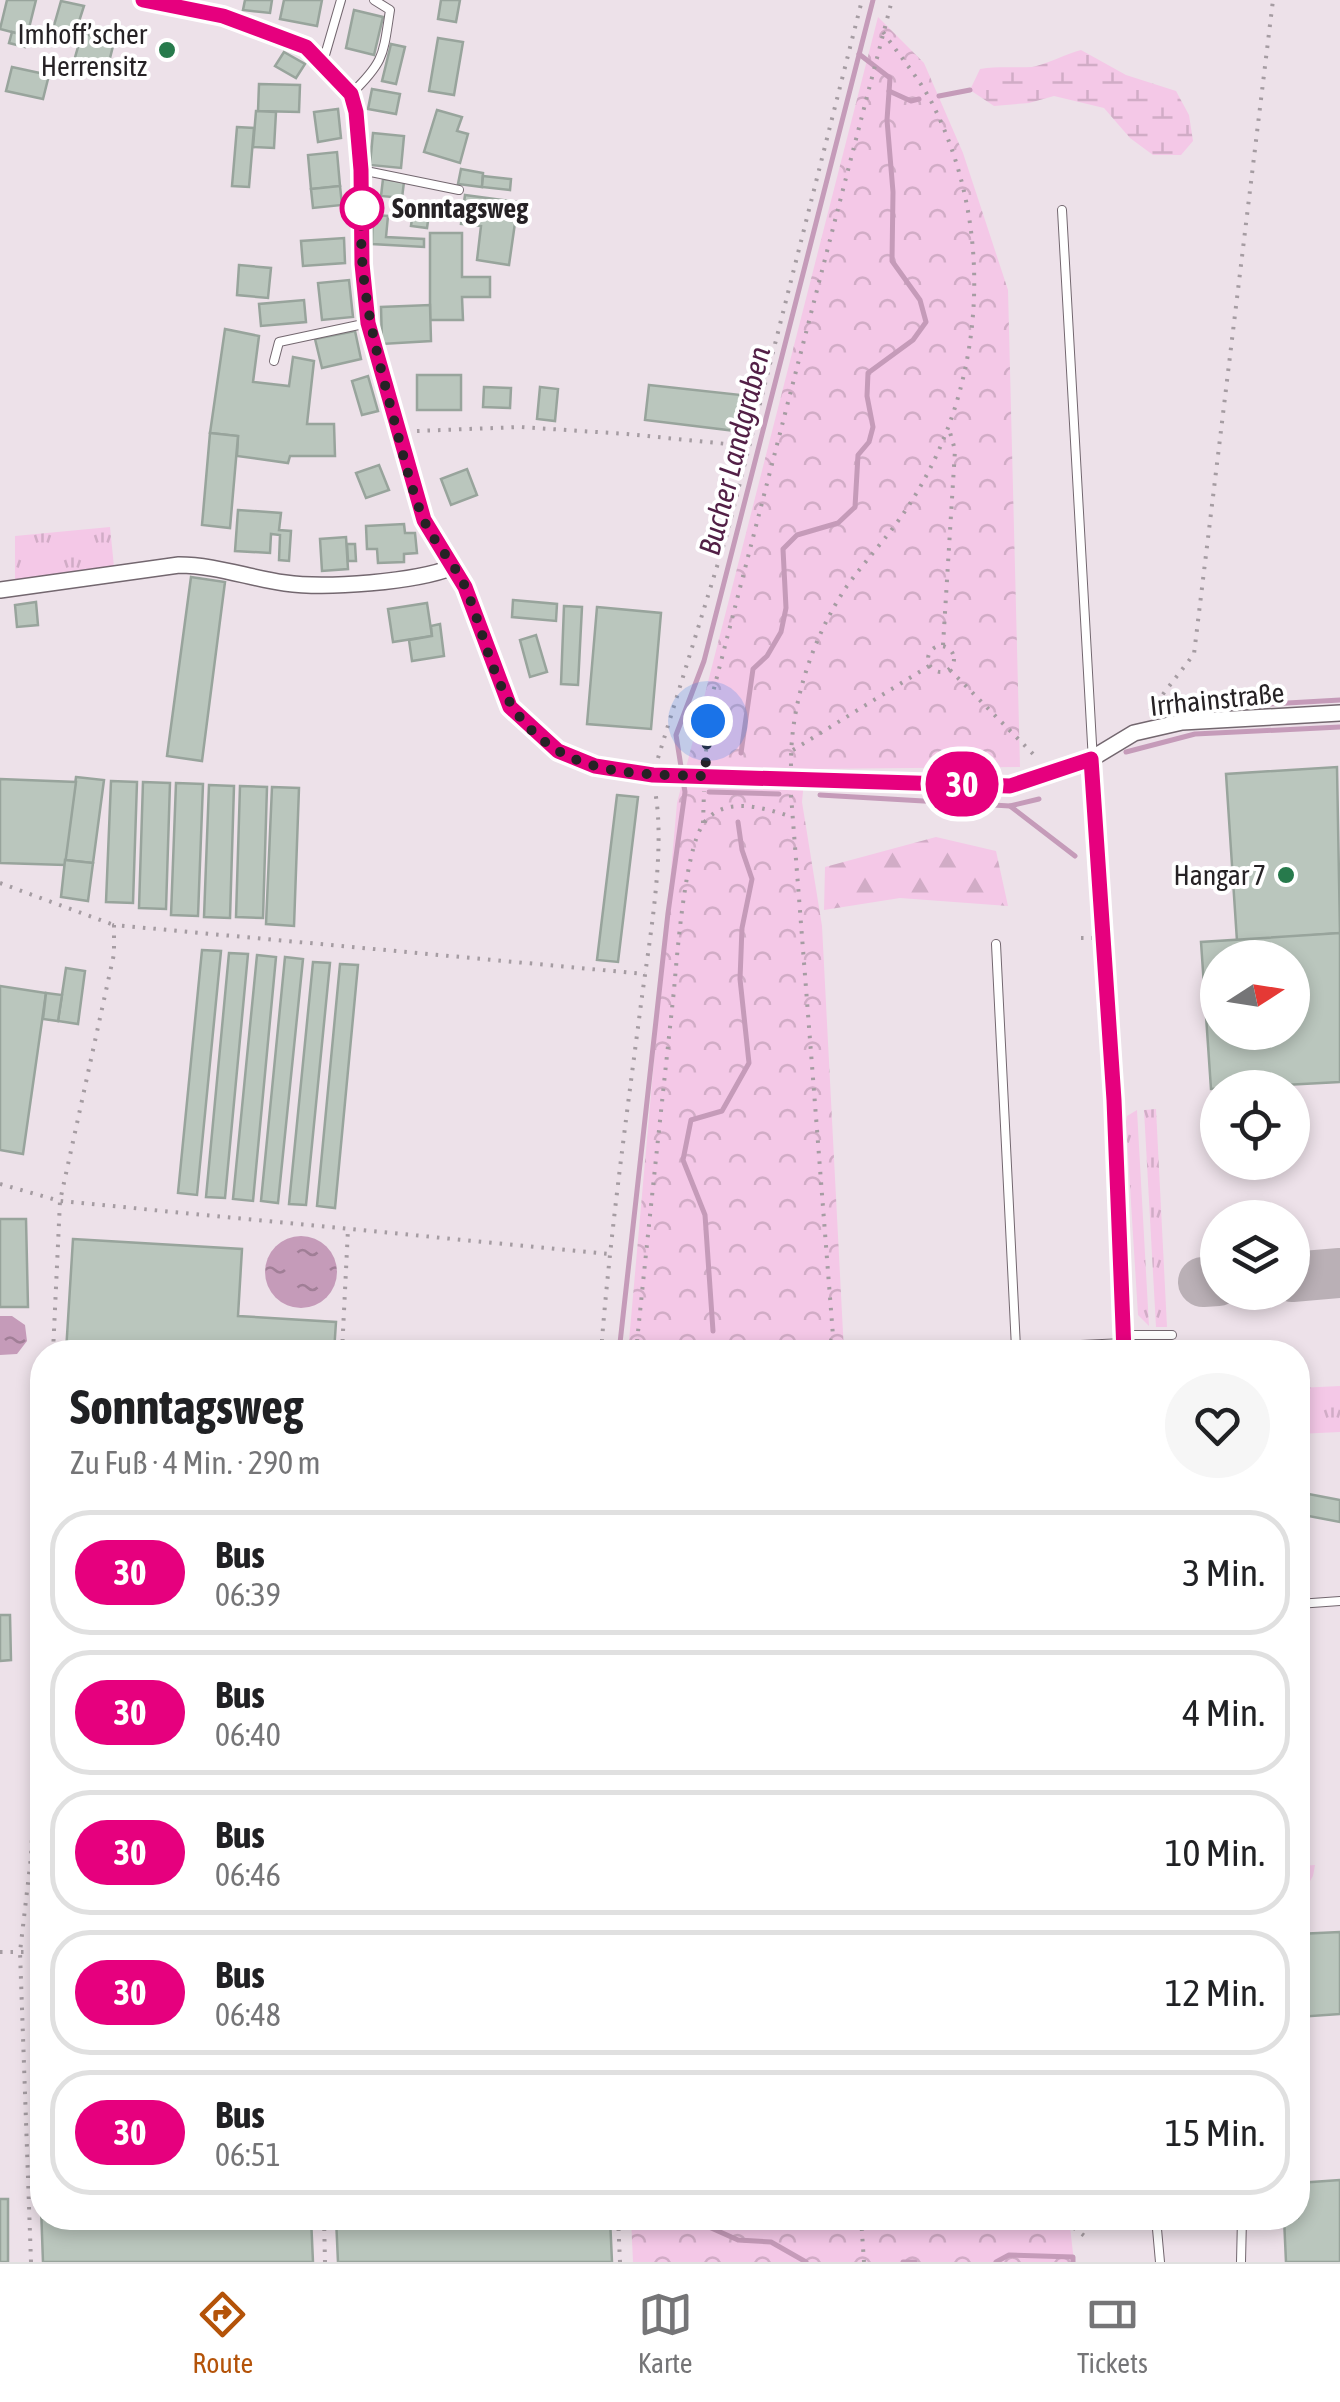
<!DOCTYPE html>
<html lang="de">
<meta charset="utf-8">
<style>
:root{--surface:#fff;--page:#f6f6f6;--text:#202124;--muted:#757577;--line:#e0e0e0;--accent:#b45309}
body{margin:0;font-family:"Asap Condensed",sans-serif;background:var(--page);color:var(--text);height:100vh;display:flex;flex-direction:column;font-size:38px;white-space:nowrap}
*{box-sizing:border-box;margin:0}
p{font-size:32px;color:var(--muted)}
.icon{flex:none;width:55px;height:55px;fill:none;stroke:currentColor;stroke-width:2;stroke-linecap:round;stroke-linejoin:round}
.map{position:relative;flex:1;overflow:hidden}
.sheet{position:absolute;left:30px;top:1340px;width:1280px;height:890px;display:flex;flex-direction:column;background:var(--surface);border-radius:40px;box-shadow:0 5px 15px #0003}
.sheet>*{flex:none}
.badge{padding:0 20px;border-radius:32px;font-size:35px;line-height:65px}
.needle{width:65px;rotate:78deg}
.tools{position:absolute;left:1200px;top:940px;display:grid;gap:20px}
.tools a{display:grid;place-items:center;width:110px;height:110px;border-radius:50%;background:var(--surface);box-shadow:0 5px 15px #0003;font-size:50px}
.you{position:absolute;width:50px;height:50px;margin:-25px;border:8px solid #fff;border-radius:50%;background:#1a73e8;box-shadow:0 0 0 15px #1a73e833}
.map>.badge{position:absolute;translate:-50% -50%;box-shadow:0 0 0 5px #fff}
.round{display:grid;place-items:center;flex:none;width:105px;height:105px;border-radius:52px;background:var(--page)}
.headline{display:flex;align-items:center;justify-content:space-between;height:170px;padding:0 40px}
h1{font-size:48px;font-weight:700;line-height:75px}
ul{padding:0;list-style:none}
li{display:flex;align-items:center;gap:30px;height:125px;margin:0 20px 15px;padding:0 20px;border:5px solid var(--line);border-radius:40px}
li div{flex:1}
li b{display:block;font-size:38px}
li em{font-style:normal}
li .badge{min-width:110px;font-weight:700;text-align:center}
.tab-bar{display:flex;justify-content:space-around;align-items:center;height:140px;border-top:2px solid var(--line);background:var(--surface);font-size:28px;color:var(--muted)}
.tab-bar a{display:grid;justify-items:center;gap:5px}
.tab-bar .selected{color:var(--accent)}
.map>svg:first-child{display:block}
.grass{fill:url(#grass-tufts)}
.forest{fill:url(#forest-firs)}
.wetland{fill:url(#wetland-marsh)}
.park{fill:url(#park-crowns)}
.water{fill:url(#water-ripples)}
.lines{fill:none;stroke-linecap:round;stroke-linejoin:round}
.stream{stroke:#c59bb9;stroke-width:5}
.taxiway{stroke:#bab0b6;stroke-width:50}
.building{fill:#bac6bd;stroke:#98a49c;stroke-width:2.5;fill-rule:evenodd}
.service-casing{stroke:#73676f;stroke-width:10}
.minor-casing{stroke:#73676f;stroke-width:18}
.path{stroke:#a59ca2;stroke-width:4;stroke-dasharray:2.5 8;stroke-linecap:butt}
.service{stroke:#fff;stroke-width:8}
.minor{stroke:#fff;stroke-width:15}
.line-casing{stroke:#fff;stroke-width:22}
.line{stroke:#e6007e;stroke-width:15}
.walk{stroke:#262225;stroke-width:10;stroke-dasharray:0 18}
.poi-dot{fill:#277a4c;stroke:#fff;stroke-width:4}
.stop-dot{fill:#fff;stroke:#e6007e;stroke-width:5}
.labels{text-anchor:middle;stroke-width:8;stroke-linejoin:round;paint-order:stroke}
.poi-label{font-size:28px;fill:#262225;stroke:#fff;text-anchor:end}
.stop-label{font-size:28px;font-weight:bold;fill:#262225;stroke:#fff;text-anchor:start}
.street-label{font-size:28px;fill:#262225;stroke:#fff}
.water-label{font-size:30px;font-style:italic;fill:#521f46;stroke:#fff}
</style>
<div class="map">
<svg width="1340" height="2262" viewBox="0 0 1340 2262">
<defs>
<pattern id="grass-tufts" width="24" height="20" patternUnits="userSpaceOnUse" patternTransform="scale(2.5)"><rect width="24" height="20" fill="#f4c8e7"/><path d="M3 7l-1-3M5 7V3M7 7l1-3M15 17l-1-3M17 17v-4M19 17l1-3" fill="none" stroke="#d1acc6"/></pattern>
<pattern id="forest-firs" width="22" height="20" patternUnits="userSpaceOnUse" patternTransform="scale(2.5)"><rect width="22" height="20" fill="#f4c8e7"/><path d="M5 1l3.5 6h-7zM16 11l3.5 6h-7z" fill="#d1acc6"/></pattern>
<pattern id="wetland-marsh" width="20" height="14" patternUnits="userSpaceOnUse" patternTransform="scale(2.5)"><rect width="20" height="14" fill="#f4c8e7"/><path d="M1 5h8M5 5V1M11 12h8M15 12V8" fill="none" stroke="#d1acc6"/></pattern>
<pattern id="park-crowns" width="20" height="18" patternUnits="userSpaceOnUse" patternTransform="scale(2.5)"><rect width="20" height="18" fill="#f4c8e7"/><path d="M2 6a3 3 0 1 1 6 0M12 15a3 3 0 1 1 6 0" fill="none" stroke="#d1acc6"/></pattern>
<pattern id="water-ripples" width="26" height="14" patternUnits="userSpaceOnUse" patternTransform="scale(2.5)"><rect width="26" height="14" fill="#c59bb9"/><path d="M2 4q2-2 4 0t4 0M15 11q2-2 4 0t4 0" fill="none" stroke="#a07e96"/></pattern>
</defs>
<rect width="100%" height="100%" fill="#ede1e9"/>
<g class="grass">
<path d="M 110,527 L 114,567 L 15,580 L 15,536 Z"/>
<path d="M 1156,1109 L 1167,1327 L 1156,1327 L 1144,1110 Z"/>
<path d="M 1137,1110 L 1149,1326 L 1138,1315 L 1126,1122 L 1127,1116 Z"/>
<path d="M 1340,1386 L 1340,1432 L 1298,1434 L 1298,1388 Z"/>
<path d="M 1315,1865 L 1313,1876 L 1298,1901 L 1298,1866 Z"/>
</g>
<path class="forest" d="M 936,837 L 996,851 L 1008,906 L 900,898 L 824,910 L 825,867 Z"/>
<path class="wetland" d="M 1081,50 L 1126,75 L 1176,91 L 1189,115 L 1193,141 L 1181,155 L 1153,155 L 1130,138 L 1104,108 L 1054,96 L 1029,103 L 994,106 L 970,90 L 980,69 C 998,66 1014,68 1032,67 C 1045,65 1066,54 1081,50 Z"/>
<g class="park">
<path d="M 878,17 L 924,63 L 963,153 L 1008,290 L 1020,767 L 805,769 L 802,802 L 822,926 L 844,1352 L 628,1352 L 677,803 Z"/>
<path d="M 631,2218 L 1069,2218 L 1074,2262 L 633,2262 Z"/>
</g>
<g class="water">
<circle cx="301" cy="1272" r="36"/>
<path d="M 0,1316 L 12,1316 L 25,1325 L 27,1341 L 17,1354 L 0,1355 Z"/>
</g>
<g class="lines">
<g class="stream">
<path d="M 889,91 L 911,101 L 919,99"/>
<path d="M 939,96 L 970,90"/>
<path d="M 1270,704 L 1340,700"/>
<path d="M 1126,752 L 1195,734 L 1340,727"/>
<path d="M 741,753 L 753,669 L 767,656 L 781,632 L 786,608 L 783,549 L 797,535 L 838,523 L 855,507 L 858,455 L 869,442 L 873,427 L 867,396 L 868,373 L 913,340 L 926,322 L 920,300 L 892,261 L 893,192 L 887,120 L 890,78 L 859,54"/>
<path d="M 709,792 L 779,794"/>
<path d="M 820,795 L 1010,806 L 1075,856"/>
<path d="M 1010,806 L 1039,799"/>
<path d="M 713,1331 L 705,1215 L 683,1160 L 691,1120 L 722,1111 L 749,1063 L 740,979 L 742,928 L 752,879 L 742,850 L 738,822"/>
<path d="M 619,1352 L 668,913 L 685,792 L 676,735 L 704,661 L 873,0"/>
<path d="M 689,2218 L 738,2240 L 771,2242 L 806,2262"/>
<path d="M 903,2262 L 915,2262"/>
<path d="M 996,2262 L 1009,2255 L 1073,2257 L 1073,2262"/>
</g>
<g class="taxiway">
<path d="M 1292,1277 L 1340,1273"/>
<path d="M 1203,1282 L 1218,1281"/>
</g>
</g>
<g class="building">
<path d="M 7,0 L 36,0 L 27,36 L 0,29 Z"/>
<path d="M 245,0 L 272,0 L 270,13 L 243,10 Z"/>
<path d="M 284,0 L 322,0 L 317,26 L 280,19 Z"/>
<path d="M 441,0 L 460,0 L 456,22 L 438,19 Z"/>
<path d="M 61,1 L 84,6 L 75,34 L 53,29 Z"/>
<path d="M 354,10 L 383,17 L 374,55 L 346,48 Z"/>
<path d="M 12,32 L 27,36 L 25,47 L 9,43 Z"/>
<path d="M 82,33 L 114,42 L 107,70 L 74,61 Z"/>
<path d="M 438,38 L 463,42 L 454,95 L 429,91 Z"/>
<path d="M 391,44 L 405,47 L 396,84 L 382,81 Z"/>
<path d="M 284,52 L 305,64 L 296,78 L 275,66 Z"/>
<path d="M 12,67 L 49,75 L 43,99 L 6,91 Z"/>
<path d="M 259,84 L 300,85 L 299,112 L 258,111 Z"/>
<path d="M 372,89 L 400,94 L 396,114 L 368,109 Z"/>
<path d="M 338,109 L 341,138 L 318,142 L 314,112 Z"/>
<path d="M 437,110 L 462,117 L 457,131 L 468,134 L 460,163 L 424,152 Z"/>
<path d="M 256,111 L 276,112 L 274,148 L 253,147 Z"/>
<path d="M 237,127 L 254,128 L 249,187 L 232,186 Z"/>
<path d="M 373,133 L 404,136 L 401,168 L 370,165 Z"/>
<path d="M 337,152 L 340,186 L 311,189 L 308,155 Z"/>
<path d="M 461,169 L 483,173 L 482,187 L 458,184 Z"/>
<path d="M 483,176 L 511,179 L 510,190 L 482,187 Z"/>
<path d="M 383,179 L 404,182 L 402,198 L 381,196 Z"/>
<path d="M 340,186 L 342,205 L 313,208 L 311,189 Z"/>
<path d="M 465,195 L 518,202 L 509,265 L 477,260 L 481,226 L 461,224 Z"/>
<path d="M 414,204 L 430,207 L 427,228 L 411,226 Z"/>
<path d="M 373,215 L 388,216 L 386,237 L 424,239 L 424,247 L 372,244 Z"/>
<path d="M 430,233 L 462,233 L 462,277 L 490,277 L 490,297 L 462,297 L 463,320 L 430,320 Z"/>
<path d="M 344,238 L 345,263 L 303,266 L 301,241 Z"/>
<path d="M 239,265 L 271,268 L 268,298 L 237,295 Z"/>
<path d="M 349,280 L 353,317 L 322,320 L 318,283 Z"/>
<path d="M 304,300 L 306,322 L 261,326 L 259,304 Z"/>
<path d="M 430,305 L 431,341 L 382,344 L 381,307 Z"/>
<path d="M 225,329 L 259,336 L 253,382 L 289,386 L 293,357 L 314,361 L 307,424 L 334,424 L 335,456 L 290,456 L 288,463 L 237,456 L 238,436 L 210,433 Z"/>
<path d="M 355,331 L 361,359 L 322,368 L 315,339 Z"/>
<rect x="417" y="375" width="44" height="35"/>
<path d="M 368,376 L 378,411 L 362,415 L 352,381 Z"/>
<path d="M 649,385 L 741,395 L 736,431 L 645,420 Z"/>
<path d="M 484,387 L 511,388 L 510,408 L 483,407 Z"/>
<path d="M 540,387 L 558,389 L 555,421 L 537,419 Z"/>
<path d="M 210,433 L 238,436 L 230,528 L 202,525 Z"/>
<path d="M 379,465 L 389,490 L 366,498 L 356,473 Z"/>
<path d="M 467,469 L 477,495 L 451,505 L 441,479 Z"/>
<path d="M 238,510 L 281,513 L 279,530 L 291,531 L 289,561 L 279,560 L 280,535 L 271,534 L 270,553 L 235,551 Z"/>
<path d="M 404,524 L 405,533 L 415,533 L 417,553 L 404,554 L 404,562 L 378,563 L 377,549 L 367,549 L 366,526 Z"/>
<path d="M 346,537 L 348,569 L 322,571 L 320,539 Z"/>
<path d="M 347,544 L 355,544 L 356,561 L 348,561 Z"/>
<path d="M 191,577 L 225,582 L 202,761 L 167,756 Z"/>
<path d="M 513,600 L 557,604 L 556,621 L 512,617 Z"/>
<path d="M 36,602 L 38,625 L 17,627 L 15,605 Z"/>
<path d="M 427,603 L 432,636 L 393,642 L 388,609 Z"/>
<path d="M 564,606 L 582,607 L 578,685 L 561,684 Z"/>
<path d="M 597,607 L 661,613 L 651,729 L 587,724 Z"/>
<path d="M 440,624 L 444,656 L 412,661 L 409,640 L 432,636 L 431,626 Z"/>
<path d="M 536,635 L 547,672 L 530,677 L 520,640 Z"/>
<path d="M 1337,767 L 1340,933 L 1237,941 L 1226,774 Z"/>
<path d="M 76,777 L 104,780 L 93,863 L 65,860 Z"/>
<path d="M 0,779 L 76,782 L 65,865 L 0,863 Z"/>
<path d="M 111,781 L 137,782 L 133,903 L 106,902 Z"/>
<path d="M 143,782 L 170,783 L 166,909 L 139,908 Z"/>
<path d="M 176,783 L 203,784 L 198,916 L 171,915 Z"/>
<path d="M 209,785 L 234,786 L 230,918 L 204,917 Z"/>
<path d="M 240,786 L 267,787 L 263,918 L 236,917 Z"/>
<path d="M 272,787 L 299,788 L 294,926 L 266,924 Z"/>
<path d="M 617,795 L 638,797 L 618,962 L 597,960 Z"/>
<path d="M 65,860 L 93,863 L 88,901 L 61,897 Z"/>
<path d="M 1340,933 L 1340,1082 L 1211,1089 L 1201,942 ZM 1218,958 L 1292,958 L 1292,1032 L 1218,1032 Z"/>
<path d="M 202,950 L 221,951 L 197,1195 L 178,1193 Z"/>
<path d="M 229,953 L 248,954 L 225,1198 L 206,1197 Z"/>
<path d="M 257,955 L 276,957 L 253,1201 L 233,1199 Z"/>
<path d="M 285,957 L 303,959 L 278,1203 L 261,1201 Z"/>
<path d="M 313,962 L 330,963 L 306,1205 L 289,1204 Z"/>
<path d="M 340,964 L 358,965 L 335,1208 L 317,1206 Z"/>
<path d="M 66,968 L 85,971 L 78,1024 L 58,1021 Z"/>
<path d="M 0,986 L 46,993 L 23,1154 L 0,1150 Z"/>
<path d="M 46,993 L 62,995 L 58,1021 L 43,1019 Z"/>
<path d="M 0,1219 L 26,1219 L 28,1307 L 0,1307 Z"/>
<path d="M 73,1239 L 242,1249 L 238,1316 L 336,1322 L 334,1352 L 66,1352 Z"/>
<path d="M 1298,1492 L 1340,1500 L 1340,1522 L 1298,1514 Z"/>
<path d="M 0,1615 L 10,1615 L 11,1660 L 0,1661 Z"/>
<path d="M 42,1722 L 42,1841 L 35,1841 Z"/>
<path d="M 1340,1932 L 1340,2014 L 1298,2017 L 1298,1934 Z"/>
<path d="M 34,2012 L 42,2012 L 42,2218 L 311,2218 L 313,2262 L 43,2262 Z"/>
<path d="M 1340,2180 L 1340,2262 L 1286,2262 L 1284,2218 L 1298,2218 L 1298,2183 Z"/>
<rect x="0" y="2199" width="8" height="63"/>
<path d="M 336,2218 L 610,2218 L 612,2262 L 338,2262 Z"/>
</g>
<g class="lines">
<g class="service-casing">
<g id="service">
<path d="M 323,62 L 341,0"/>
<path d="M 351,94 C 385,61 383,55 390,10 L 374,0"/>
<path d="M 361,170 L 459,190"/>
<path d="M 1062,210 C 1083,591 1106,971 1124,1352"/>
<path d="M 274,361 L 279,342 L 368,323"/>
<path d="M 996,944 L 1016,1348 L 1124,1343"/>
<path d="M 1124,1335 L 1172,1335"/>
<path d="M 1298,1604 L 1340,1601"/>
<path d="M 1156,2218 L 1160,2262"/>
<path d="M 1241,2262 L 1242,2218"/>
</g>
</g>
<g class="minor-casing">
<g id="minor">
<path d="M 143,0 L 223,16 L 306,47 L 351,94 L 356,112 L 361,170 L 362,264 L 368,323 L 424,520 L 465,587 L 510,707 L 558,751 L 595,766 L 653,775 L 1009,786 L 1091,759 L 1134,733 L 1182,722 L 1340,713"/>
<path d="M 0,590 L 179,565 C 215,565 249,578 285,583 C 326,589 416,582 453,567"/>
</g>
</g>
<g class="path">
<path d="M 417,431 L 520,427 L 627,434 L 747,446"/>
<path d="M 943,645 L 955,450 L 949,429"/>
<circle cx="941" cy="659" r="13"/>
<path d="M 950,670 L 1038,759"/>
<path d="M 1150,711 L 1194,654 L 1273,0"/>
<path d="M 793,750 L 929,666"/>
<path d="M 658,758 L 727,534 L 862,0"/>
<path d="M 705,762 L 711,700 L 892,0"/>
<path d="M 791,766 C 790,705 813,636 847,586 C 865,561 886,539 903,514 C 986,394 998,231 931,101 C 918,77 899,55 883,32"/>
<path d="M 791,795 L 833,1336 L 826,1352"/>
<path d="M 703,823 L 704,791"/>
<path d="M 0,883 L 114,925"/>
<path d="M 1081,938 L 1092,938"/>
<path d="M 0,1184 L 60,1201 L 609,1254"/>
<path d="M 53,1352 L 60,1201 L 114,954 L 114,925 L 645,974"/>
<path d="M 342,1352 L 348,1229"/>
<path d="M 601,1352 C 610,1236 626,1120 641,1004 C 649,942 666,850 655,791"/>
<path d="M 636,1352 C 648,1232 661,1111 674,990 C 677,955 685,853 702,826 C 721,794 765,808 792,817"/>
<path d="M 0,1952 L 42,1952"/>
<path d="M 324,2218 L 325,2262"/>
<path d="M 618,2218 L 620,2262"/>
<path d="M 861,2218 L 864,2262"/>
<path d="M 1069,2218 L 1075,2229 L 1090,2240"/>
<path d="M 31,2262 L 20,1952 L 31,1857 L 42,1627"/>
</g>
<use href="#service" class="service"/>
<use href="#minor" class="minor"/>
</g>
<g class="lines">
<g class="line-casing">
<path id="line" d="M 143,0 L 223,16 L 306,47 L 351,94 L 356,112 L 361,170 L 362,264 L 368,323 L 424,520 L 465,587 L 510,707 L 558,751 L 595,766 L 653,775 L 1010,786 L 1091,759 L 1114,1100 L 1124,1352"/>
</g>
<use href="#line" class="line"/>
<path class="walk" d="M 362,208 C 357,279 375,347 393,416 C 402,450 410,486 423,518 C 433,543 456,564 466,589 C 491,650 495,712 557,750 C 599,776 657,775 705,776 L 708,721"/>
</g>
<g class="poi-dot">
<circle cx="167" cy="50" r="10"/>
<circle cx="1286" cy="875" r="10"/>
</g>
<circle class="stop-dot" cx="362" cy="208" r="20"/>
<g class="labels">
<g class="poi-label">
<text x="147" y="44">Imhoff’scher<tspan x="147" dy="32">Herrensitz</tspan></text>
<text x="1266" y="885">Hangar 7</text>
</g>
<g class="stop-label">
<text x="392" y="218">Sonntagsweg</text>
</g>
<g class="street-label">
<text transform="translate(1217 699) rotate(-6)" y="10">Irrhainstraße</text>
</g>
<g class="water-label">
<text transform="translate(735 451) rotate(-76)" y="10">Bucher Landgraben</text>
</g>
</g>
</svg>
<div class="tools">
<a><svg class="needle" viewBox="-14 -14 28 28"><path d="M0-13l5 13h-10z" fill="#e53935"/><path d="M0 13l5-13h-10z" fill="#757577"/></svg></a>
<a><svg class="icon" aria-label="locate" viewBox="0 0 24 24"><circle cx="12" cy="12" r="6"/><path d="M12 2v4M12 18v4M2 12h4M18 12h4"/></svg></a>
<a><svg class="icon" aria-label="layers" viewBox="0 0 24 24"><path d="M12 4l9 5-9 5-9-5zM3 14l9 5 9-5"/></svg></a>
</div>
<div class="you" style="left:708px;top:721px"></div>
<b class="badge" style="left:962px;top:784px;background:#e6007e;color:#fff">30</b>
<section class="sheet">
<div class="headline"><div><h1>Sonntagsweg</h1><p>Zu Fuß · 4 Min. · 290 m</p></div><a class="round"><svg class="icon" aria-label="heart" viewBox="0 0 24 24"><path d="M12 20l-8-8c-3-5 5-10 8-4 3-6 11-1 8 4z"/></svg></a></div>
<ul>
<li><span class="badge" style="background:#e6007e;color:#fff">30</span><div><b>Bus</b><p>06:39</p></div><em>3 Min.</em></li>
<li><span class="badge" style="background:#e6007e;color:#fff">30</span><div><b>Bus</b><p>06:40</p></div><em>4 Min.</em></li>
<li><span class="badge" style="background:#e6007e;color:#fff">30</span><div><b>Bus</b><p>06:46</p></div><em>10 Min.</em></li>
<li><span class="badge" style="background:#e6007e;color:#fff">30</span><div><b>Bus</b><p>06:48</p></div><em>12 Min.</em></li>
<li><span class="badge" style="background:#e6007e;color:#fff">30</span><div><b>Bus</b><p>06:51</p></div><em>15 Min.</em></li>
</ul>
</section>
</div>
<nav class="tab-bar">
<a class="selected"><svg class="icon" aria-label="directions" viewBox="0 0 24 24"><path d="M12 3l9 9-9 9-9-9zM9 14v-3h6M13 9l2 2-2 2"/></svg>Route</a>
<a><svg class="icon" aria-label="map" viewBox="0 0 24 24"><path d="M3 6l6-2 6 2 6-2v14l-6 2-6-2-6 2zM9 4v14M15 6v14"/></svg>Karte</a>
<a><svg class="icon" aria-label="tickets" viewBox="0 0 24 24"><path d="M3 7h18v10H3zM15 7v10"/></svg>Tickets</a>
</nav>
